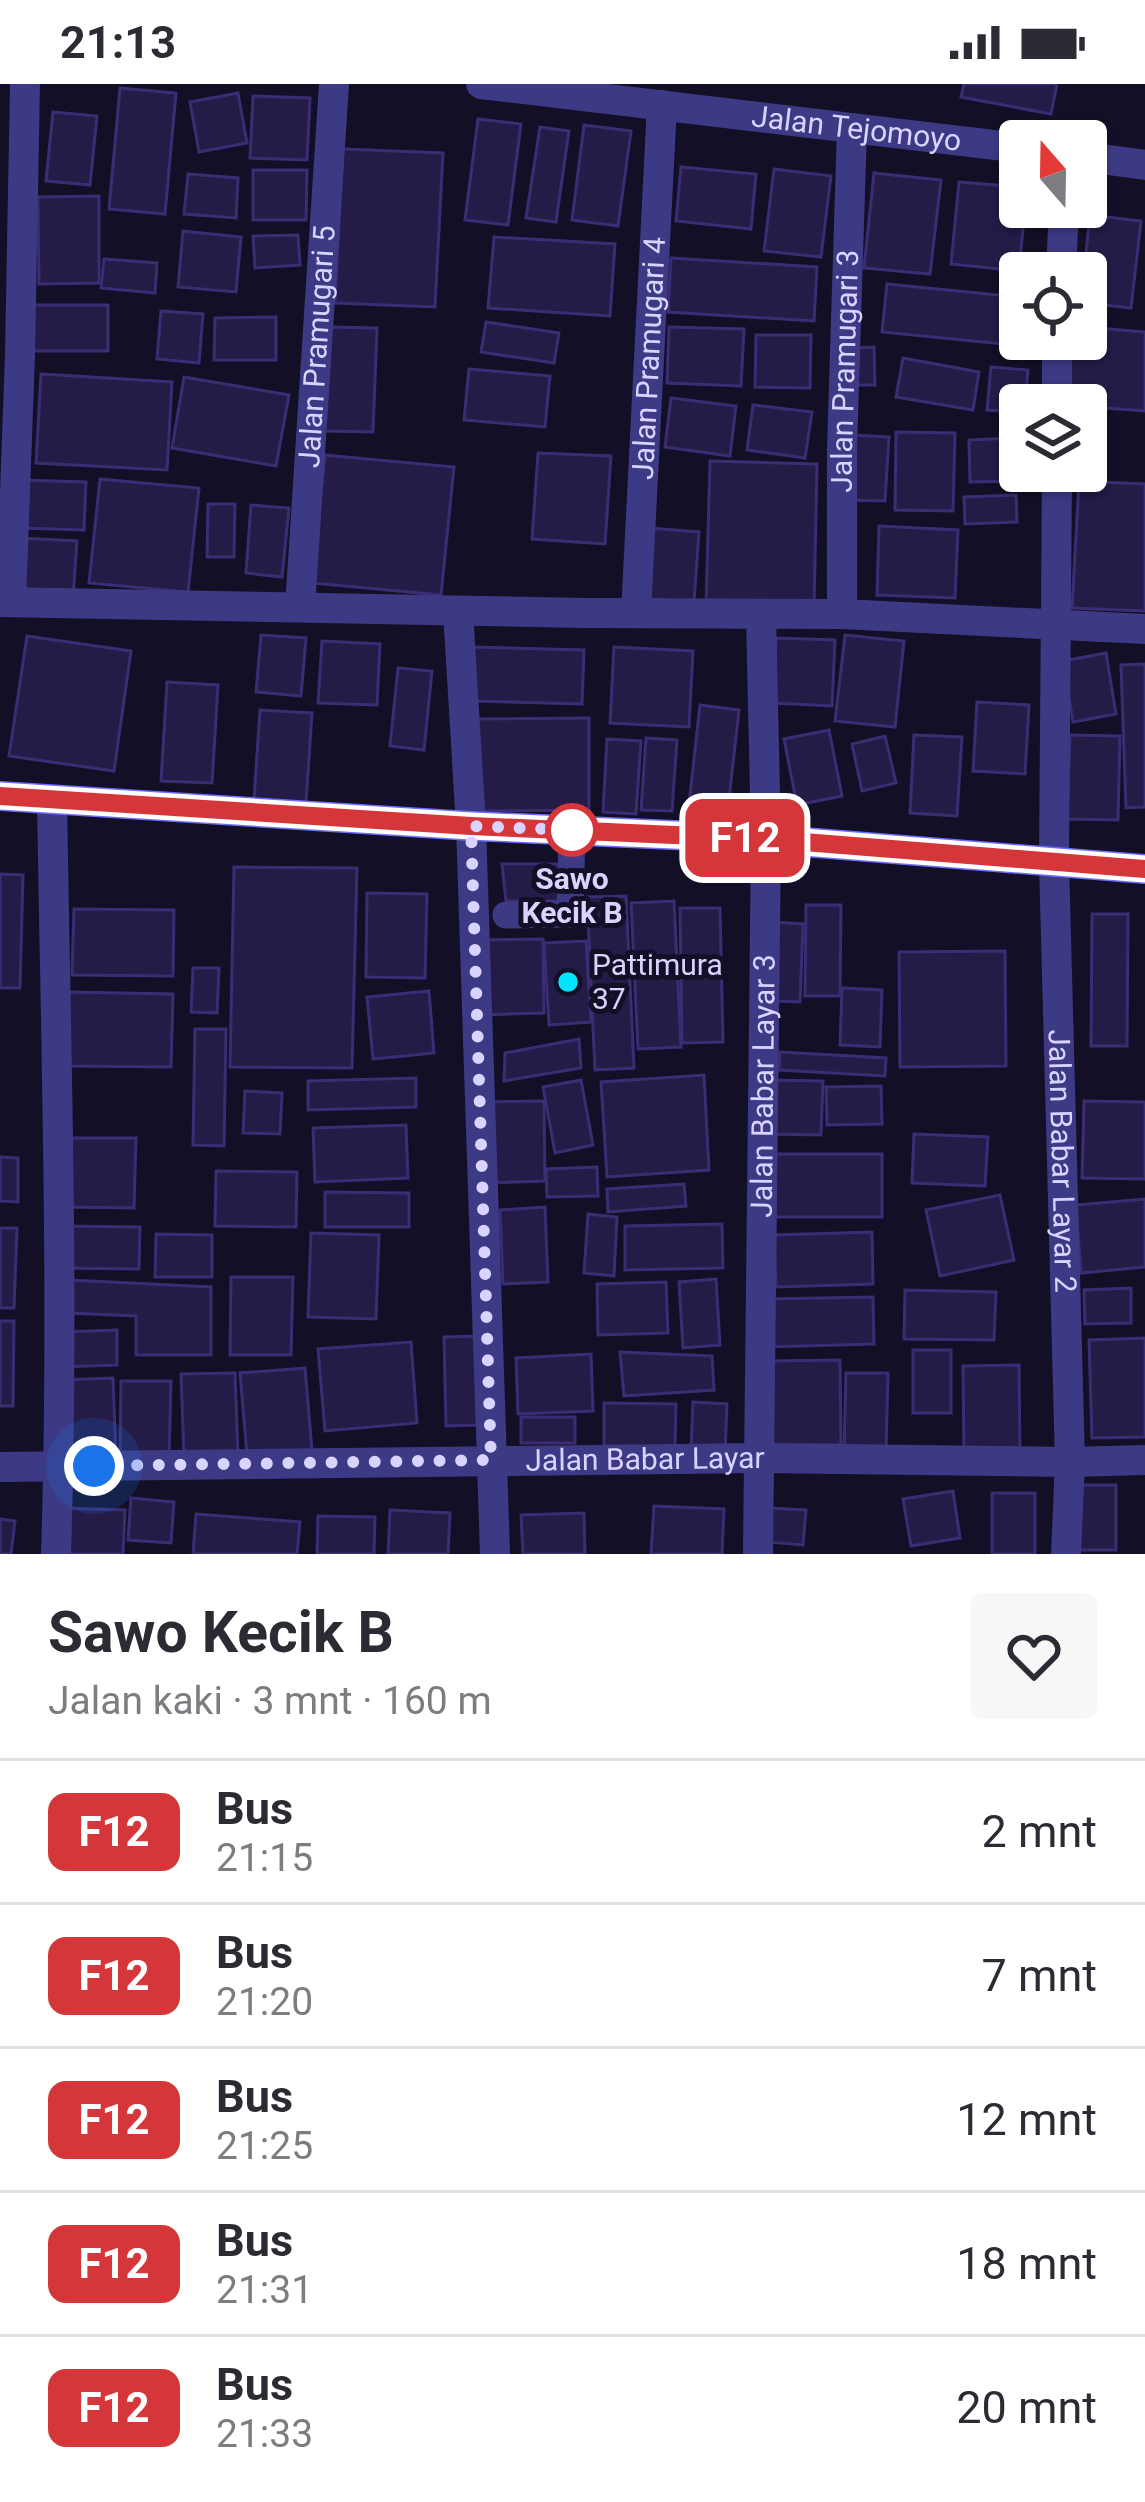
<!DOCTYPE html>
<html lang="id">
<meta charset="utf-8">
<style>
:root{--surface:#fff;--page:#f7f7f7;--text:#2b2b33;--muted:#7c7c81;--line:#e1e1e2}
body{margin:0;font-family:Roboto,sans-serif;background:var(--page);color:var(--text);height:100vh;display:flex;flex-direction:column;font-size:45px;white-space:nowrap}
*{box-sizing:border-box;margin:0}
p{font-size:39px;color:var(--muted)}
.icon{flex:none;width:66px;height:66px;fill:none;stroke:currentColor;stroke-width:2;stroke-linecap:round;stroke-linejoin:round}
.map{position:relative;height:1470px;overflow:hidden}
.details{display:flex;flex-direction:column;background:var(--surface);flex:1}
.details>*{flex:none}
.badge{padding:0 24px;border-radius:18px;font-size:42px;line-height:78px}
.needle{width:78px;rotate:340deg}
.tools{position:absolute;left:999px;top:36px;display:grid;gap:24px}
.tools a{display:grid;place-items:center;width:108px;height:108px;border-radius:12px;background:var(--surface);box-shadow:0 3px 9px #0004;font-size:60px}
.you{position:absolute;width:60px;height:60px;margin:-30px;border:9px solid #fff;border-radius:50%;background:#1a73e8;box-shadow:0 0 0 18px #1a73e833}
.map>.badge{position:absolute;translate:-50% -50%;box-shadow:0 0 0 6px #fff}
.round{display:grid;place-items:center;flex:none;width:126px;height:126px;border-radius:12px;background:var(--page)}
.headline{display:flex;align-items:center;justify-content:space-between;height:204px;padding:0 48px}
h1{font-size:57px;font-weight:700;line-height:90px}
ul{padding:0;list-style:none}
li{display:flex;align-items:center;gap:36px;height:144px;padding:0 48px;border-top:3px solid var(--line)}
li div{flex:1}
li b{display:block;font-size:45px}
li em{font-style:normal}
li .badge{min-width:132px;font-weight:700;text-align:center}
.status{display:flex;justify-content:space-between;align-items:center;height:84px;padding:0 60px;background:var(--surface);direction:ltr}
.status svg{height:33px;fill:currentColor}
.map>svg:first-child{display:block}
.building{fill:#241b47;stroke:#3b2d73;stroke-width:3}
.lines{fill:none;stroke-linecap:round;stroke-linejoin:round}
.service{stroke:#3d3a85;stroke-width:27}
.minor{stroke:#3d3a85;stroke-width:30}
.secondary{stroke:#6f6bff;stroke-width:30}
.line-casing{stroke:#fff;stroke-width:27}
.line{stroke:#d5363a;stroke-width:18}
.walk{stroke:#d9d4ff;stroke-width:12;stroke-dasharray:0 21.6}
.stop-dot{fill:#fff;stroke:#d5363a;stroke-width:6}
.poi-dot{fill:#00e5ff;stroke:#130f26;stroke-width:4.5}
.labels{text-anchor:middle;stroke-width:10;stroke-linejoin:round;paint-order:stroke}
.street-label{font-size:30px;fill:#d9d4ff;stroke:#130f26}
.stop-label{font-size:30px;font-weight:bold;fill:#d9d4ff;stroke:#130f26}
.poi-label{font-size:30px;fill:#d9d4ff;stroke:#130f26;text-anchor:start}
</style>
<div class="status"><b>21:13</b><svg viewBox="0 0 49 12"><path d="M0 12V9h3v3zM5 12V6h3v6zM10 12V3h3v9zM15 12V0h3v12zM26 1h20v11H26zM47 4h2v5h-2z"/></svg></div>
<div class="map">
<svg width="1145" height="1470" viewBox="0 0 1145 1470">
<rect width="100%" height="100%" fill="#130f26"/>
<g class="building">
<path d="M 964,0 L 1057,0 L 1051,30 L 961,13 Z"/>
<path d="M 120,4 L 176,9 L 165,130 L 109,125 Z"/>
<path d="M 238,9 L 247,59 L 199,68 L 190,18 Z"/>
<path d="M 253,12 L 310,14 L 307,76 L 250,74 Z"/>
<path d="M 53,28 L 97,32 L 90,101 L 46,97 Z"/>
<path d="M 478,35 L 521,40 L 508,141 L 465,136 Z"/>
<path d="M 584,41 L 631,47 L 618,142 L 572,136 Z"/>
<path d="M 540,43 L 569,47 L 556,138 L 526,134 Z"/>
<path d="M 343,65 L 443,69 L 435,223 L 335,219 Z"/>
<path d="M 681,83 L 756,90 L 751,145 L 676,137 Z"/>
<path d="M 774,85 L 831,92 L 821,173 L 764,167 Z"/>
<path d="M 253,86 L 307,86 L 306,136 L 253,136 Z"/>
<path d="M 874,89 L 941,96 L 930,190 L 864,184 Z"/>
<path d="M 188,90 L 238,94 L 236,134 L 184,130 Z"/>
<path d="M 959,98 L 1020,103 L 1020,123 L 1025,123 L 1019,187 L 951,180 Z"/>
<path d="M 99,112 L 99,199 L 39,200 L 38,113 Z"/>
<path d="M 1090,131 L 1141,137 L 1131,224 L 1086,219 L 1086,189 L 1084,189 Z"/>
<path d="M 183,147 L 241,153 L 236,208 L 178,203 Z"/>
<path d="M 298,151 L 300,181 L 255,184 L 253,152 Z"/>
<path d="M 494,153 L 615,160 L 610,232 L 488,224 Z"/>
<path d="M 671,174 L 817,183 L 814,237 L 668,228 Z"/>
<path d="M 104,175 L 157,179 L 155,209 L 101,204 Z"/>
<path d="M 887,200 L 1019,213 L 1014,261 L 882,248 Z"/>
<rect x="32" y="221" width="76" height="46"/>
<path d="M 161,227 L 203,230 L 199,279 L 157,275 Z"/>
<path d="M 276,233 L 276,276 L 214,276 L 215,234 Z"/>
<path d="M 486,238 L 559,249 L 554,279 L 481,268 Z"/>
<path d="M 328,243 L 377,244 L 373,348 L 324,347 Z"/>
<path d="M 669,243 L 744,245 L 741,302 L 667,299 Z"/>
<path d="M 1086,243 L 1145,248 L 1145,327 L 1066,321 L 1071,255 L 1086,255 Z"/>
<path d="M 756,251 L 811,251 L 810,304 L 755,303 Z"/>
<path d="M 874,263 L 875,301 L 852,301 L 852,264 Z"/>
<path d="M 903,274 L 979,288 L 973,326 L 896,313 Z"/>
<path d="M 991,283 L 1028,286 L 1025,321 L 1020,321 L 1020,328 L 987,326 Z"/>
<path d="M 469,285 L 550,292 L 545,343 L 464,336 Z"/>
<path d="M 41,290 L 172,298 L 167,386 L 36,379 Z"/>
<path d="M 184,293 L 289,311 L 276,382 L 172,364 Z"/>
<path d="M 671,314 L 736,322 L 730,372 L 665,363 Z"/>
<path d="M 753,321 L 812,328 L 805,374 L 747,366 Z"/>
<path d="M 896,348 L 955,349 L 953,427 L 895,426 Z"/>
<path d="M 851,351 L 889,353 L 885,417 L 847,416 Z"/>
<path d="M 1015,354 L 1016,397 L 970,398 L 969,356 Z"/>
<path d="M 538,369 L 611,372 L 605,460 L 532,455 Z"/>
<path d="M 325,371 L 454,383 L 441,511 L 312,499 Z"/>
<path d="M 710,377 L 817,380 L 814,524 L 706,522 Z"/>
<path d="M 100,395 L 199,404 L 188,508 L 89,499 Z"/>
<path d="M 21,396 L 86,398 L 84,446 L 20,444 Z"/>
<path d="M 1079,397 L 1145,400 L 1145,527 L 1072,524 Z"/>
<path d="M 1016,411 L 1017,438 L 965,440 L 964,413 Z"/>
<path d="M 208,420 L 235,420 L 234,473 L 207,473 Z"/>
<path d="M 251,421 L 289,424 L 282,493 L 246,489 Z"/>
<path d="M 879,442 L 958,446 L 955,514 L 877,511 Z"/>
<path d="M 649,444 L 699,448 L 694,518 L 644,515 Z"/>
<path d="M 20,454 L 77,457 L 73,514 L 16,511 Z"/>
<path d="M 261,551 L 306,554 L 301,612 L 256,608 Z"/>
<path d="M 845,551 L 904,557 L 895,643 L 835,637 Z"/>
<path d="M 27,552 L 131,567 L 114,687 L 9,672 Z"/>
<path d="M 776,554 L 835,556 L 832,622 L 773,619 Z"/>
<path d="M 322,557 L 380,560 L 377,621 L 318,619 Z"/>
<path d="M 473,563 L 584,566 L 582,620 L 471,617 Z"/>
<path d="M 614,563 L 693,567 L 689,643 L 610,639 Z"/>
<path d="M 1106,569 L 1116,630 L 1073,638 L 1063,577 Z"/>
<path d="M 1145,580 L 1145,723 L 1126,724 L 1121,581 Z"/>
<path d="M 398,584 L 432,587 L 424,666 L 390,662 Z"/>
<path d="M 167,598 L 218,601 L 212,699 L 161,697 Z"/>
<path d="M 977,618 L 1029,621 L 1025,690 L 973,687 Z"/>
<path d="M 700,621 L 739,626 L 726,742 L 687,738 Z"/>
<path d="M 260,626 L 312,629 L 306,719 L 254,715 Z"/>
<path d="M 589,634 L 589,726 L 476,727 L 476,635 Z"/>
<path d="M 829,646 L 842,712 L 797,721 L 784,655 Z"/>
<path d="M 914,651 L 962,653 L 957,732 L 910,729 Z"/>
<path d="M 1070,651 L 1120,652 L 1118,736 L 1067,735 Z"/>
<path d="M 885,652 L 896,699 L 862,707 L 852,660 Z"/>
<path d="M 646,654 L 677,656 L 672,727 L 641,726 Z"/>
<path d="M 607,655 L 641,657 L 636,730 L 603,728 Z"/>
<path d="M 502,780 L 563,780 L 561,817 L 506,817 Z"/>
<path d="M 234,783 L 357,784 L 352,984 L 230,983 Z"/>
<path d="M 0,790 L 23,791 L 20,904 L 0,904 Z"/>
<path d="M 367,809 L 427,810 L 425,894 L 366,893 Z"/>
<path d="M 626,812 L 634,984 L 595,986 L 587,813 Z"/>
<path d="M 674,817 L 681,963 L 638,965 L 631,819 Z"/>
<path d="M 806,821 L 841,821 L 840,912 L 805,912 Z"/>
<path d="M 680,824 L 720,824 L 723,958 L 682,959 Z"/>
<path d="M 74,825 L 174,826 L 173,892 L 72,891 Z"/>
<path d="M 1092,830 L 1128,830 L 1127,962 L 1091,962 Z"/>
<path d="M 774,838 L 803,840 L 800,918 L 772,917 Z"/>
<path d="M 543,855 L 544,929 L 479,931 L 478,856 Z"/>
<path d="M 586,857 L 591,938 L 549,941 L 544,859 Z"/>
<path d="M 1005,867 L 1006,982 L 900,983 L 899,868 Z"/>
<path d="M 193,884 L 219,884 L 217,929 L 191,928 Z"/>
<path d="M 842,904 L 882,906 L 880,963 L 840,961 Z"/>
<path d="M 429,907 L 434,969 L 373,975 L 367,913 Z"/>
<path d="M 68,908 L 173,910 L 171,983 L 67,982 Z"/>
<path d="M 195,945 L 226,945 L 224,1062 L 193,1061 Z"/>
<path d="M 579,955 L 581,984 L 504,997 L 505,969 Z"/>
<path d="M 780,968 L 886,974 L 885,992 L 779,986 Z"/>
<path d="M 704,991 L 709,1086 L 607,1093 L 601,998 Z"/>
<path d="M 416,994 L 416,1023 L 308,1026 L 308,997 Z"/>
<path d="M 581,996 L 593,1061 L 555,1069 L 543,1003 Z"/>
<path d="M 768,996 L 823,997 L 821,1051 L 767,1050 Z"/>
<path d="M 881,1002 L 882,1040 L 827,1041 L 826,1003 Z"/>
<path d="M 245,1007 L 282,1009 L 280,1050 L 243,1049 Z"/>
<path d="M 544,1017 L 545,1097 L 485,1099 L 483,1018 Z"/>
<path d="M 1084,1017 L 1145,1018 L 1145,1095 L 1082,1094 Z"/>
<path d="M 406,1041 L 408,1094 L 315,1098 L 313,1044 Z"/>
<path d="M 914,1050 L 988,1053 L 985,1102 L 912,1099 Z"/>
<path d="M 67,1054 L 136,1054 L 134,1124 L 65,1123 Z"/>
<rect x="774" y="1070" width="108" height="63"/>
<path d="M 0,1073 L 18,1074 L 18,1118 L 0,1117 Z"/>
<path d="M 597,1083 L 598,1112 L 547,1113 L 546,1085 Z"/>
<path d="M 216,1087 L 297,1088 L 296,1143 L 215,1142 Z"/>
<path d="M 684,1100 L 686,1122 L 608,1128 L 607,1105 Z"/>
<path d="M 325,1108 L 409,1109 L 409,1143 L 325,1143 Z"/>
<path d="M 1000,1111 L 1014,1176 L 940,1192 L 926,1126 Z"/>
<path d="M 1145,1115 L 1145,1183 L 1081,1189 L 1076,1121 Z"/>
<path d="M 545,1123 L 548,1198 L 503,1200 L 500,1126 Z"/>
<path d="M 588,1130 L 617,1133 L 614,1192 L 584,1189 Z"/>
<path d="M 722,1140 L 723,1184 L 625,1186 L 625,1142 Z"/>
<path d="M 59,1142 L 140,1143 L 139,1185 L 58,1184 Z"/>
<path d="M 0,1144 L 17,1144 L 14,1224 L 0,1224 Z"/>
<path d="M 872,1148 L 873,1200 L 776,1203 L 774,1151 Z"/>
<path d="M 311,1149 L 379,1151 L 376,1235 L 308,1233 Z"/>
<path d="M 156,1150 L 212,1151 L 212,1193 L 155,1193 Z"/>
<path d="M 231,1193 L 293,1193 L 291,1271 L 230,1271 Z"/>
<path d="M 716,1195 L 720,1261 L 683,1264 L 679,1198 Z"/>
<path d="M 70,1196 L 211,1203 L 211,1271 L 136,1271 L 136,1232 L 69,1229 Z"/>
<path d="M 666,1198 L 668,1249 L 598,1251 L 597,1200 Z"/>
<path d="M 1131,1204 L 1131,1239 L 1085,1240 L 1084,1206 Z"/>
<path d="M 905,1206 L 996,1208 L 994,1256 L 904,1255 Z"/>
<path d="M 873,1213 L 874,1260 L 765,1263 L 764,1215 Z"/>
<path d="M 0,1237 L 14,1237 L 13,1322 L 0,1322 Z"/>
<path d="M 117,1246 L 117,1281 L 62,1283 L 61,1248 Z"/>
<path d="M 478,1252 L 479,1341 L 446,1342 L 444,1253 Z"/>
<path d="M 1145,1254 L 1145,1353 L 1092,1354 L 1089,1256 Z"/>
<path d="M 411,1258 L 417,1339 L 325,1347 L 318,1265 Z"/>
<rect x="913" y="1266" width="38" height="63"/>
<path d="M 620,1268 L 712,1272 L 714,1306 L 624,1312 Z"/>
<path d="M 591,1270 L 593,1327 L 518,1330 L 516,1274 Z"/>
<path d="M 840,1276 L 841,1361 L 767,1361 L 766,1277 Z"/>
<path d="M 1019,1281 L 1020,1370 L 964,1372 L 963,1282 Z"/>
<path d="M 305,1284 L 312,1366 L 247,1371 L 240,1289 Z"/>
<path d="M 235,1289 L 238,1371 L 184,1374 L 181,1290 Z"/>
<path d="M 846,1289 L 888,1289 L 886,1369 L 844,1368 Z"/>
<path d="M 113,1294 L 116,1374 L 64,1376 L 61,1296 Z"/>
<path d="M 121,1297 L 171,1297 L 169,1376 L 120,1375 Z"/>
<path d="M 693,1318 L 727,1320 L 725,1368 L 691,1366 Z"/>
<path d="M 604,1319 L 676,1320 L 675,1363 L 604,1362 Z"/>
<rect x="521" y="1333" width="54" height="26"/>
<rect x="1076" y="1401" width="40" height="65"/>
<path d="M 953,1407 L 960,1454 L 911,1462 L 903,1415 Z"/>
<rect x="992" y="1409" width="43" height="61"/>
<path d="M 131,1414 L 174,1418 L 171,1459 L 128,1456 Z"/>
<path d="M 654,1422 L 724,1425 L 722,1470 L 651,1470 Z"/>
<path d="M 61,1424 L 125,1426 L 123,1470 L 59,1470 Z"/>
<path d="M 769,1424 L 806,1426 L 803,1461 L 767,1458 Z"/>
<path d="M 390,1426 L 450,1429 L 448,1470 L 388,1470 Z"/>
<path d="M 584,1429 L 585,1470 L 523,1470 L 521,1431 Z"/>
<path d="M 196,1430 L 300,1438 L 297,1470 L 193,1470 Z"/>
<path d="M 318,1432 L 375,1433 L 374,1470 L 317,1470 Z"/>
<path d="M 0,1435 L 15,1437 L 11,1470 L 0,1470 Z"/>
</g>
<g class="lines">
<path class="service" d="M 506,831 L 570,830 L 572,746"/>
<g class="minor">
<path id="s1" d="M 481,0 L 1020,64"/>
<path d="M 1086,73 L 1145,81"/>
<path d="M 1061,189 L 1064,123"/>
<path d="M 1057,255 L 1057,321"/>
<path id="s2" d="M 1057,387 L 1054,778 L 1070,1378 L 1066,1470"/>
<path d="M 0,518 L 586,529 L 842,530 L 1145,545"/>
<path d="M 11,518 L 20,271 L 25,0"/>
<path id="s3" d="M 300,523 L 334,0"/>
<path d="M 458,527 L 471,742 L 495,1470"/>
<path id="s4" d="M 636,529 L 662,21"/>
<path id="s5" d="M 842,530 L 842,365 L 852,44"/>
<path d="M 52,716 C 56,967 64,1219 56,1470"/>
<path id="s6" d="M 0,1383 L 758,1374 L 1070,1378 L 1145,1376"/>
<path id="s7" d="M 758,1470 L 766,755 L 761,531"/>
</g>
<path class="secondary" d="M 0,712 L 471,742 L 766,755 L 1145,785"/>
</g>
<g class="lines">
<g class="line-casing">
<path id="line" d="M 0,712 L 471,742 L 766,755 L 1145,785"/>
</g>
<use href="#line" class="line"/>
<path class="walk" d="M 94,1382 L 491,1376 L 471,742 L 572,746"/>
</g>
<circle class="stop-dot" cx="572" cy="746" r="24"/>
<circle class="poi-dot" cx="568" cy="898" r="12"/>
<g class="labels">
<g class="street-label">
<text dy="10" stroke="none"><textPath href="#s1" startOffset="378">Jalan Tejomoyo</textPath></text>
<text dy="10" stroke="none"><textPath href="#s3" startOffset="261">Jalan Pramugari 5</textPath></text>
<text dy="10" stroke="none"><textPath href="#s4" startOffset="255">Jalan Pramugari 4</textPath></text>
<text dy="10" stroke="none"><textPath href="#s5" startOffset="243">Jalan Pramugari 3</textPath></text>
<text dy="10" stroke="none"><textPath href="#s7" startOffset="468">Jalan Babar Layar 3</textPath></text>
<text dy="10" stroke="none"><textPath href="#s2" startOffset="690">Jalan Babar Layar 2</textPath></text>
<text dy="10" stroke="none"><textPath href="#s6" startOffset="645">Jalan Babar Layar</textPath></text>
</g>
<g class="stop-label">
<text x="572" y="805">Sawo<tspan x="572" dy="34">Kecik B</tspan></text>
</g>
<g class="poi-label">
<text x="592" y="891">Pattimura<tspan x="592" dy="34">37</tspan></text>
</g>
</g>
</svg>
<div class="tools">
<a><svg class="needle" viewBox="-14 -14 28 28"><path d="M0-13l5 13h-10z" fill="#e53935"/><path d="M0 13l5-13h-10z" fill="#7c7c81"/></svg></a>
<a><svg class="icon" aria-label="locate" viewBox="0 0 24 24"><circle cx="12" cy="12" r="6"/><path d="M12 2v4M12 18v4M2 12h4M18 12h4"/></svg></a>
<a><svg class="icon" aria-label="layers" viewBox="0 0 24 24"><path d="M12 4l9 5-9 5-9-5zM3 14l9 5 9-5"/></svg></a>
</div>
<div class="you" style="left:94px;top:1382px"></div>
<b class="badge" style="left:745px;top:754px;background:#d5363a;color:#fff">F12</b>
</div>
<section class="details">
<div class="headline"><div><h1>Sawo Kecik B</h1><p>Jalan kaki · 3 mnt · 160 m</p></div><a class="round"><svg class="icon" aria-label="heart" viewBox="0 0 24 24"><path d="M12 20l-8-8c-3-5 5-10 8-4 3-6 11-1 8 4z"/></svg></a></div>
<ul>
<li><span class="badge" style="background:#d5363a;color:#fff">F12</span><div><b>Bus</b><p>21:15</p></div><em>2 mnt</em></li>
<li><span class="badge" style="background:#d5363a;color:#fff">F12</span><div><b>Bus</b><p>21:20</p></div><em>7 mnt</em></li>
<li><span class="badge" style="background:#d5363a;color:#fff">F12</span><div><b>Bus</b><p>21:25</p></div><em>12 mnt</em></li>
<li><span class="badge" style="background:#d5363a;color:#fff">F12</span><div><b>Bus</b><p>21:31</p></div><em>18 mnt</em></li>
<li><span class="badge" style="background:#d5363a;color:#fff">F12</span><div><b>Bus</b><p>21:33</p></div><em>20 mnt</em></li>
</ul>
</section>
